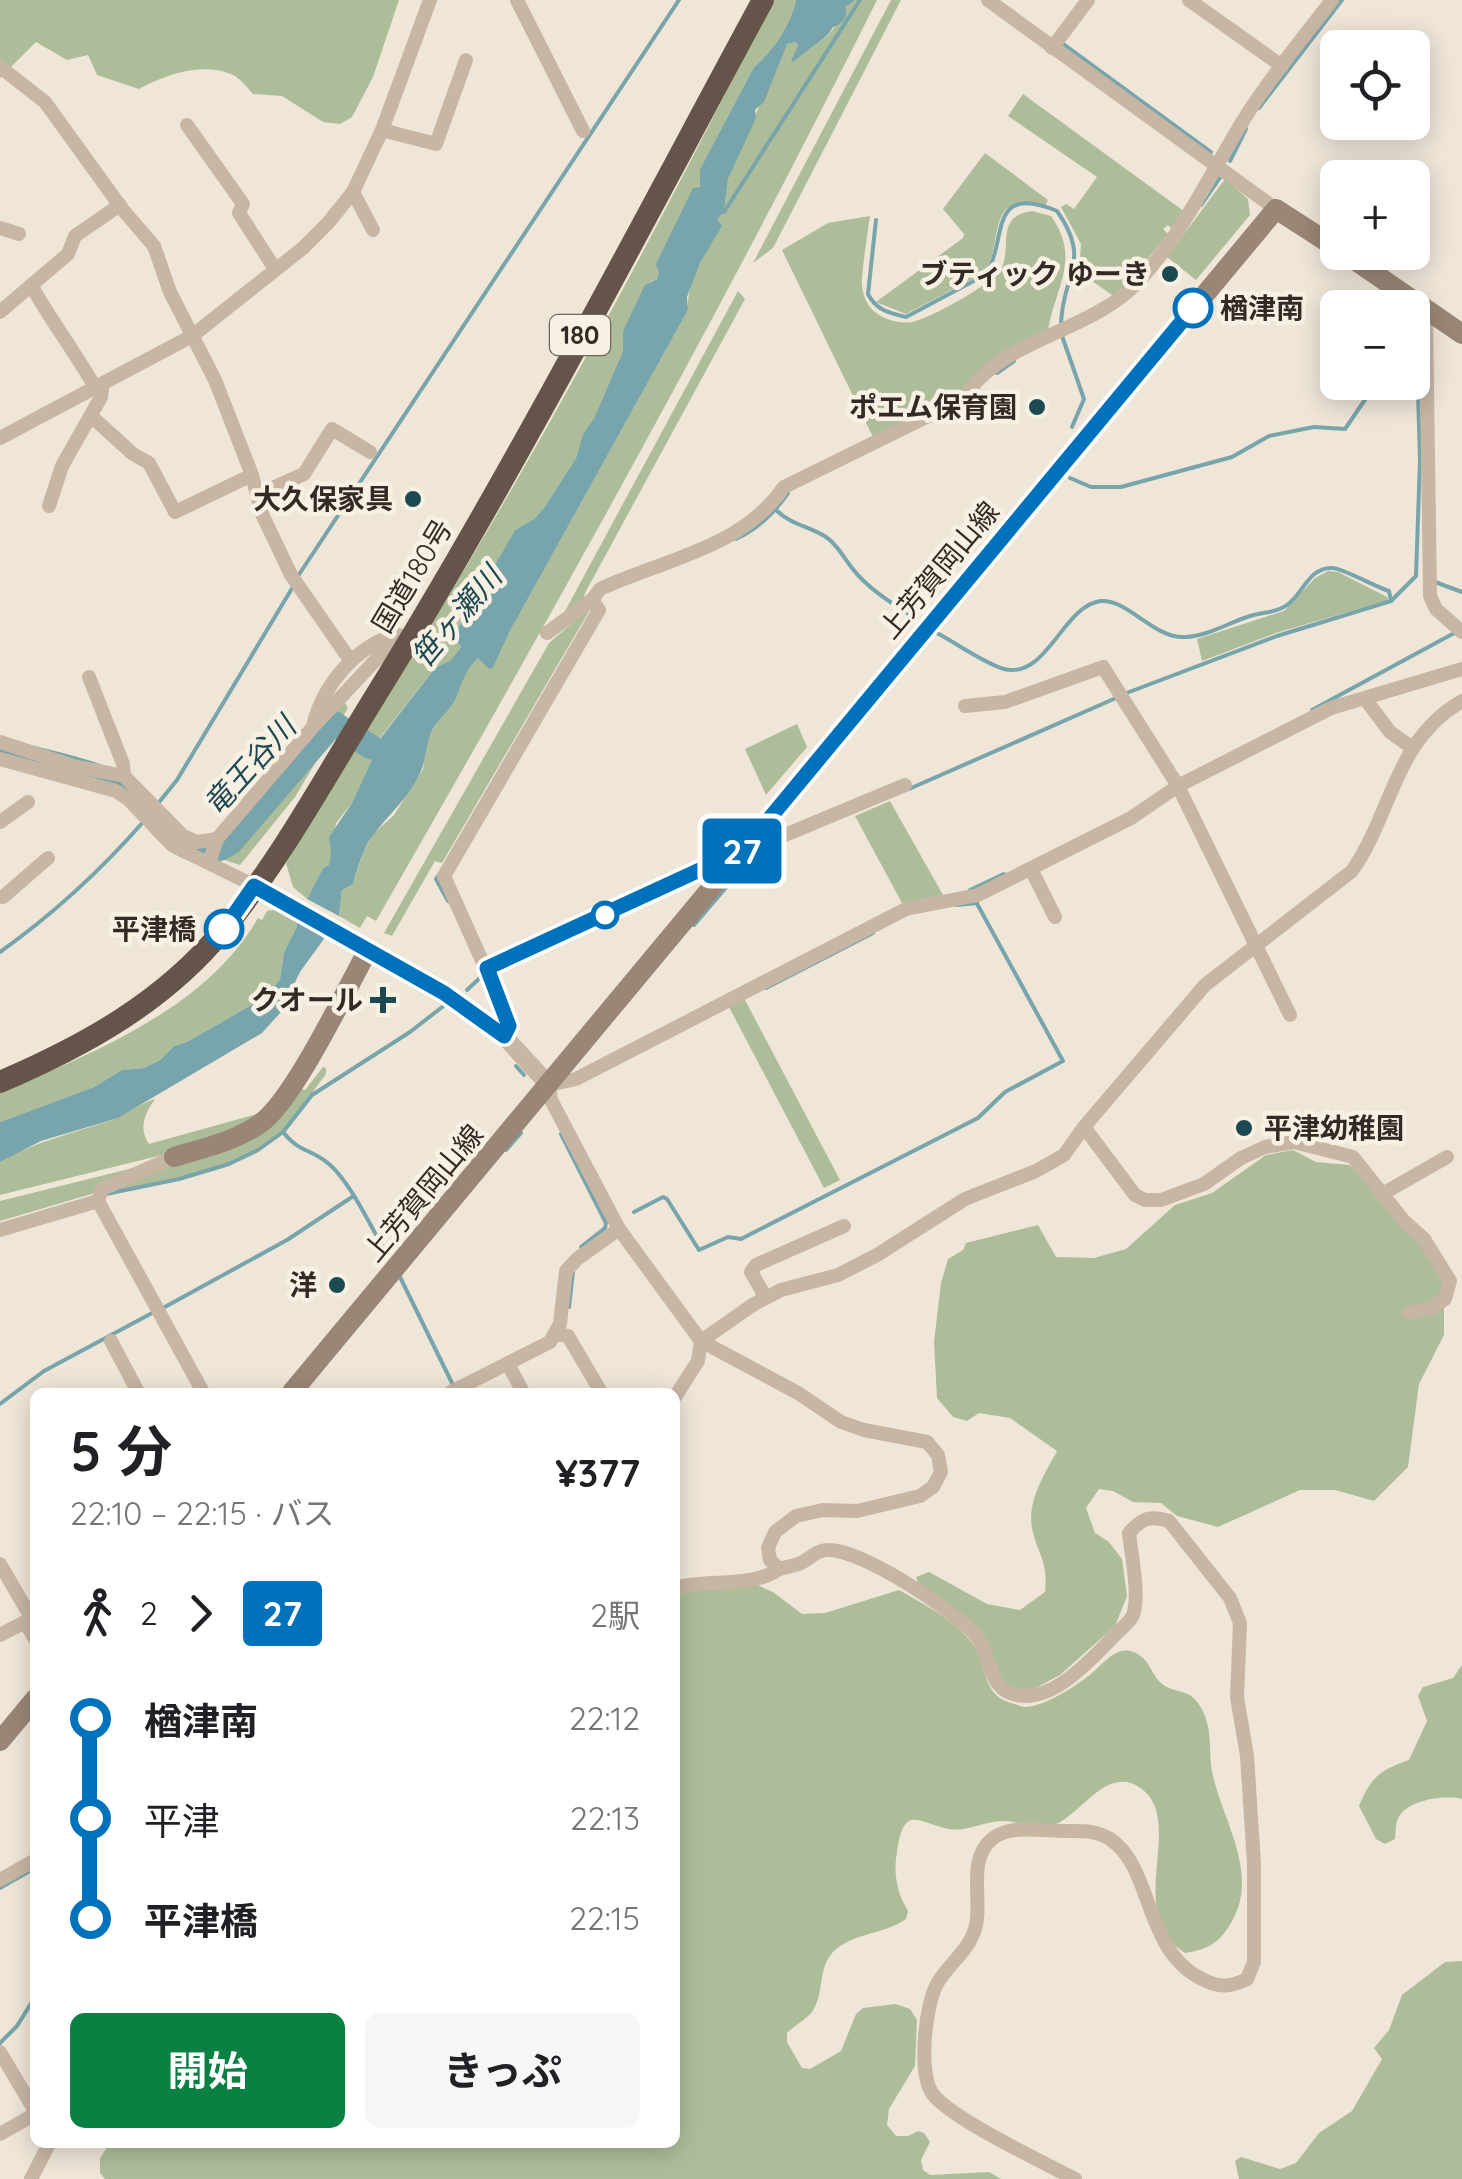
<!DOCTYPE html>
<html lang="ja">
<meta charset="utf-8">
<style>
:root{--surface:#fff;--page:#f6f6f6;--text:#202124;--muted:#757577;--accent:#0b8043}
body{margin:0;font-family:Quicksand,"Noto Sans JP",sans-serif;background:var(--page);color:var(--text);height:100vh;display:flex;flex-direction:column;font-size:38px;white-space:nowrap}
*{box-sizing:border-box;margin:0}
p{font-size:32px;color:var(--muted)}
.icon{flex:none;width:55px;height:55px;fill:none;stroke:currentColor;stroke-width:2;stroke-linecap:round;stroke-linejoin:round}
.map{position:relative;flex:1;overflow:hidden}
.panel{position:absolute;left:30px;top:1388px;width:650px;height:760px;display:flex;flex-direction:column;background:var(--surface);border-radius:15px;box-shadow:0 5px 25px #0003}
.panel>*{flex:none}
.badge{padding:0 20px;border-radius:8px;font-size:35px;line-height:65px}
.tools{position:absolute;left:1320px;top:30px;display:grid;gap:20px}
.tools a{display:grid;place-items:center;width:110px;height:110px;border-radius:15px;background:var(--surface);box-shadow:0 5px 25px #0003;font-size:50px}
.map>.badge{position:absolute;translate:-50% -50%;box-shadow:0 0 0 5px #fff}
.legs{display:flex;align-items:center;gap:15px;height:110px;padding:0 40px;font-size:32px}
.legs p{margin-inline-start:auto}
.head{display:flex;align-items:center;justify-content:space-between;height:170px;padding:0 40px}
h1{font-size:55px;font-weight:700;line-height:75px}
.action{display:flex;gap:20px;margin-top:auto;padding:20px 40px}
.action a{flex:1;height:115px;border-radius:15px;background:var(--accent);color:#fff;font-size:40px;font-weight:700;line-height:115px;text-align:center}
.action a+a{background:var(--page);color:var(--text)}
ul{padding:0 40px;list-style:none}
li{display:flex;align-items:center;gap:35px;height:100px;font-size:38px}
li i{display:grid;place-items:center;width:15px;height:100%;margin:0 12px;background:currentColor}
li i::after{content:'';width:25px;height:25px;margin:-12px;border:8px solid;border-radius:50%;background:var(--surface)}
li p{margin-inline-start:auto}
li:first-child i{background:linear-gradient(#0000 50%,currentColor 0)}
li:last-child i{background:linear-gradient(currentColor 50%,#0000 0)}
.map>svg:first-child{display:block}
.green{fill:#aebd99}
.water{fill:#78a5ab}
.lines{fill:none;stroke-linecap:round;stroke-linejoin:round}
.stream{stroke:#78a5ab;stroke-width:4}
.river{stroke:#78a5ab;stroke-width:25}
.minor{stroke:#c7b6a4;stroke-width:14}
.tertiary{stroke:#c7b6a4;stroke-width:18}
.secondary{stroke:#9a8676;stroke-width:20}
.trunk{stroke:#64544a;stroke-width:22}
.line-1-casing{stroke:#fff;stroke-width:22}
.line-1{stroke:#0072bc;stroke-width:15}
.poi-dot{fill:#1d4a52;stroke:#f8f0e3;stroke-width:4}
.stop-1-dot{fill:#fff;stroke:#0072bc;stroke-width:5}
.labels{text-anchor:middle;stroke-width:9;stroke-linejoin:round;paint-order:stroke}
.shield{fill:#f8f0e3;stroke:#6d665e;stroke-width:2.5}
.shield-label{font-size:25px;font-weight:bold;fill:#322b25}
.poi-label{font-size:28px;font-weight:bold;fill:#322b25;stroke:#f8f0e3;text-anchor:end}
.stop-label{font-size:28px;font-weight:bold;fill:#322b25;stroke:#f8f0e3;text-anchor:start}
.street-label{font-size:28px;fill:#322b25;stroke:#f8f0e3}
.water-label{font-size:30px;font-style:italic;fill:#1d4a52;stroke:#f8f0e3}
</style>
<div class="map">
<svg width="1462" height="2179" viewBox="0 0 1462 2179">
<rect width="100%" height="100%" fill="#efe6d8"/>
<g class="green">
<path d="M 0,0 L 399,0 L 373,77 L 352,117 L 340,124 L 323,122 L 282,96 L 253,94 C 248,88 241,80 235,76 C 204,61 167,74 139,89 L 97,75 L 88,55 L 67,60 L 36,42 L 0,78 Z"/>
<path d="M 773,0 L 796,0 C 791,25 773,51 754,67 L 700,169 L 701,183 L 657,279 L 650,282 L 623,331 L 623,351 L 594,418 L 583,434 L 576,458 L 544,508 L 534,519 L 515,530 L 453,637 L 461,647 L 451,660 L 435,668 L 375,744 L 361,735 C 515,499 646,251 773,0 Z"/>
<path d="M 855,0 L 877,0 C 721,313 550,618 376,921 L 367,916 L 360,928 L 339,916 L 342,890 L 353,884 L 363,853 L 374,833 L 394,815 L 423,769 L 427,741 L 439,719 L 455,699 L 457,689 L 473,661 L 478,658 L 493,668 L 510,631 L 688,310 C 686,280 707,251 721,226 L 716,219 L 724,211 L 728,179 L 781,55 L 787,44 L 796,42 L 798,46 L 794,62 C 804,51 818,45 829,34 C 839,24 841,8 855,0 Z"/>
<path d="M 891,0 L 901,0 L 773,248 L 753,263 Z"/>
<path d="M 1023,94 L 1185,212 L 1172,229 L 1168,225 L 1163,229 L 1168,234 L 1122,291 L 1112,295 L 1079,272 L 1081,244 L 1061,207 L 1066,204 L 1074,209 L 1097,177 L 1008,116 Z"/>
<path d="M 985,153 L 1048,200 L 1045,206 C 981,189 1007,246 982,274 L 906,314 L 876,302 L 963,238 L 964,234 L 943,209 Z"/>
<path d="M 1225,179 L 1248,199 L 1250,215 L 1196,280 L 1167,257 Z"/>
<path d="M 1032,211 L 1051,216 C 1081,258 1056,286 1048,330 L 962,396 L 874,439 L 782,250 L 828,223 L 870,216 C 867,236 864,257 862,277 C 861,290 865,304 875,312 C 885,320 900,324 912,322 C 929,319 988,286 999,272 C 1015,250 992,217 1032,211 Z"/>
<path d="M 738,291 L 745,299 L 585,593 L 582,605 L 558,624 Z"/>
<path d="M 1328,571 L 1338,572 L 1387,597 L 1388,600 L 1276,633 L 1202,661 L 1197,639 L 1284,611 L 1315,578 Z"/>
<path d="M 592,606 L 442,863 L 435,861 L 392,936 L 384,933 L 549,643 Z"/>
<path d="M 345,703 L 348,708 L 295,797 L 240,865 L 215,857 L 217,845 L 314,729 Z"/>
<path d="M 797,724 L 807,747 L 766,795 L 745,749 Z"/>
<path d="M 355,744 L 374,758 L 352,803 L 336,823 L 329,865 L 323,868 L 307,899 L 293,887 L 286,863 Z"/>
<path d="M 890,801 L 943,895 L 902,903 L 855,816 Z"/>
<path d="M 273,910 L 296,919 L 297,926 L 284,952 L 280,979 L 267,996 L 187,1042 L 174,1046 L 160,1060 L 144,1068 L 122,1070 L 94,1087 L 0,1122 L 0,1093 C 92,1053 206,1009 258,918 L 262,920 L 267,911 Z"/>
<path d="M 745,1000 L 840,1180 L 824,1188 L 729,1007 Z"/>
<path d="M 323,1067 L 326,1068 L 326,1074 C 312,1092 300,1114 283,1130 C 241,1171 168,1179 114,1191 L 123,1183 L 223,1145 L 301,1089 L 305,1090 Z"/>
<path d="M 155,1099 C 145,1113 138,1128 149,1144 L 257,1114 L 262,1119 L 174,1152 L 0,1195 L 0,1162 C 34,1142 73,1133 112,1120 C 127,1114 139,1104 155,1099 Z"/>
<path d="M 1293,1150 L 1316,1162 L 1350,1165 L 1421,1243 L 1444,1284 L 1444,1335 L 1419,1384 L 1408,1467 L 1374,1501 L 1335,1490 L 1300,1490 L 1218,1527 L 1177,1516 L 1161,1503 L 1133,1502 L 1113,1491 L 1099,1489 L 1086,1508 L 1095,1533 L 1109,1542 L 1122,1559 L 1127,1596 L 1115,1626 L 1060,1675 L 1028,1692 L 1008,1688 L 997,1676 L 991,1652 L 920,1588 L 916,1577 L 929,1572 L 987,1604 L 1020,1610 L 1045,1592 C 1048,1558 1038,1557 1032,1528 C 1027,1501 1045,1473 1057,1451 L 1010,1418 L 979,1413 L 967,1421 L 953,1417 L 937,1398 L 934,1342 L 941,1283 L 948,1259 L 963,1250 L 966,1243 L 1038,1225 L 1056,1257 L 1094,1258 L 1126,1249 L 1175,1205 L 1212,1193 L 1266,1155 Z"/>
<path d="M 137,1167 L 95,1193 L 0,1221 L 0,1201 Z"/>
<path d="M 757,1585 L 773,1592 L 802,1614 L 825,1613 L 899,1590 C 925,1605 953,1619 972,1643 C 989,1664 980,1694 1011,1703 C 1016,1704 1020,1707 1026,1707 C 1045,1706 1072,1688 1087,1677 C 1104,1665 1119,1637 1143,1658 C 1150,1664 1153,1676 1160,1682 C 1172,1694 1188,1688 1198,1703 C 1215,1727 1207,1750 1213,1776 C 1224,1823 1259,1874 1232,1921 C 1220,1943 1209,1949 1185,1953 C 1121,1912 1189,1820 1139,1787 C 1106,1766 1081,1815 1054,1825 C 1037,1832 1018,1820 1001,1821 C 983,1822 967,1832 948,1829 C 916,1822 904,1804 897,1852 C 893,1873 897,1893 908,1911 L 906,1919 C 884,1935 853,1932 833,1952 C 817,1969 825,1993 812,2012 C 806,2019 794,2026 787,2033 L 787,2042 L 802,2068 L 810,2069 L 841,2051 L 856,2014 L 863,2008 L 896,2004 L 910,2009 L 917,2020 L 915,2066 L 889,2109 L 887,2125 L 896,2136 L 908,2136 L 918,2131 L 924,2133 L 930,2142 L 921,2160 L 923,2170 L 930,2175 L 989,2172 L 1001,2179 L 105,2179 L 100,2173 L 100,2158 L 110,2143 L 675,2142 L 675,1595 L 694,1590 Z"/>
<path d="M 1462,1665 L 1462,1799 C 1445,1795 1412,1799 1400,1815 C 1395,1822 1396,1831 1395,1839 L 1385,1844 L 1376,1839 L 1359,1806 C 1371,1777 1380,1770 1409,1760 L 1427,1721 L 1418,1696 L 1423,1687 L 1453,1678 Z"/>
<path d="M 1462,1961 L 1462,2179 L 1239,2179 L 1235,2161 L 1241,2157 L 1280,2169 L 1296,2163 L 1319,2133 L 1352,2111 L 1382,2059 L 1374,2048 L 1389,2030 L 1402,1995 L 1445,1962 Z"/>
</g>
<g class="water">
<path d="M 796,0 L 855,0 L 846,7 C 847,18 844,23 833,27 C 826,41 805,50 794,62 L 791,61 L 798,46 L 796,42 L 787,44 L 764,102 L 755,110 L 756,118 L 728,179 L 724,212 L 717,219 L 722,226 L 700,263 L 687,297 L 688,310 L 510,631 L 493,668 L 489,669 L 478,658 C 467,667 461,685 456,698 C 451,709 439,718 433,729 C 425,743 427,759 420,773 C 408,799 390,813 374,834 C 363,848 358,867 353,884 L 342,890 L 339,916 L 307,899 L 323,868 L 329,865 L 331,852 L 329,837 L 352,803 L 373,758 L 355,744 L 361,735 L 376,744 L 435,668 L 451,660 L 461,647 L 453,637 L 515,530 L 534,519 L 544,508 L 576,458 L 583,434 L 594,418 L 623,351 L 623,331 L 645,285 L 657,279 L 659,273 L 656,264 L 693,188 L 700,187 L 700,169 L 754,67 C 773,51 791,25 796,0 Z"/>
<path d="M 296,919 L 326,936 L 300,972 L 280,1013 L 262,1033 L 118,1118 L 41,1141 L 0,1162 L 0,1122 L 94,1087 L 122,1070 L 144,1068 L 160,1060 L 174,1046 L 187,1042 L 267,996 L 280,979 L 284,952 L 297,926 Z"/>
</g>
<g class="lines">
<g class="stream">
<path d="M 1062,43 L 1211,152"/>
<path d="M 1259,108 L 1342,0"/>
<path d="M 1230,161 L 1246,129"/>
<path d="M 1201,205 L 1221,176"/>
<path d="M 724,212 L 860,0"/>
<path d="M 876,220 L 868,294 C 876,310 889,313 906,317 L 983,276 C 1010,249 983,180 1057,211 C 1092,261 1063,273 1061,323"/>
<path d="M 1061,333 L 1084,399 L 1072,427"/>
<path d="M 997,373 L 1014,361"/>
<path d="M 1070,478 L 1091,487 L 1121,487 L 1232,457 L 1269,436 L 1314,427 L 1345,429 L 1377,382"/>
<path d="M 776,510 C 791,525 809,526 826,537 C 838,545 843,557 852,568 C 868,589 893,604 915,618"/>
<path d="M 736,539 C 759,528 774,513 788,493"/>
<path d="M 298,576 L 679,0"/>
<path d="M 1435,582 L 1462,592"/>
<path d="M 937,633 C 956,643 985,664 1004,669 C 1047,680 1063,605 1101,601 C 1128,599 1154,639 1185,637 C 1208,636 1228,623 1250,616 C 1263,612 1276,613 1287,605 C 1303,594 1309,567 1332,568 C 1343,568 1375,587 1389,591 L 1391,601"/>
<path d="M 1124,694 L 1277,636 L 1391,601 L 1416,576 L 1420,460 L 1416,328 L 1412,326"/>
<path d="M 1312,710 L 1458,631"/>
<path d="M 909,789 L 1116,698"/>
<path d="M 156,806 L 177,780 L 294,585"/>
<path d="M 754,854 L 776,845"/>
<path d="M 439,875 L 436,879 L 448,901"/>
<path d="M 971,892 L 970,890 L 1004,874"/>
<path d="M 957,905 L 977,903"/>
<path d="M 694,925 L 753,856"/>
<path d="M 0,952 C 52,915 102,869 144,821"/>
<path d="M 766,988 L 873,933"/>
<path d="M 467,990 L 482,976"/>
<path d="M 516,1066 L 524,1075"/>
<path d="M 283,1132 C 298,1152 312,1149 329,1164 C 351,1183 370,1226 386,1252"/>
<path d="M 561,1134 L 606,1223 L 605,1228 L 581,1247"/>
<path d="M 506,1150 L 521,1133"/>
<path d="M 106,1194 L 179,1179 L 229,1164 L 258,1150 L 283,1132 L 312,1095 L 410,1032 L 446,1004"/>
<path d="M 634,1212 L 663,1197 L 667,1199 L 699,1250 L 728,1237 L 741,1239 L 978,1118 L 1005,1092 L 1063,1061 L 975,900"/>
<path d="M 400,1277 L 453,1385"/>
<path d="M 569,1307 L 573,1272"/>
<path d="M 163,1308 L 287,1240 L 352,1197"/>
<path d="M 0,1404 L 44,1371 L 154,1312"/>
<path d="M 0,1888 L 35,1868"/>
<path d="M 0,2043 L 17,2026 L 35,1997"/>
</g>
<path class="river" d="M 0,750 C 35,760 96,771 126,789 C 151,805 165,842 195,849 C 210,853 219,850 231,842 L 333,723 L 371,747"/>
<g class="minor">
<path d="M 517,0 L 583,131"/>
<path d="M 988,0 L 1276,209"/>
<path d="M 1189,0 L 1282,66"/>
<path d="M 1052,48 L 1088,0"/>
<path d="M 0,67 L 45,102 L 123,210 L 154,246 L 170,292 L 215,380 L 252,475 L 262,514 L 291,575 L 350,660"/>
<path d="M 187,125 L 243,204 L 239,213 L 275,269"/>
<path d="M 382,130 L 436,144 L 466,60"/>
<path d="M 353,192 L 373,230"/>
<path d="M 0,228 L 19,234"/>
<path d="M 31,285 C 51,321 75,352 95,387"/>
<path d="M 0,312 L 68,254 L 75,236 L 120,205"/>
<path d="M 1429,312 L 1426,315 L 1430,596 L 1436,609 L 1462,632"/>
<path d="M 91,416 L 133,454 L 149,463 L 175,512 L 252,475"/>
<path d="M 0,438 L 192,336 L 303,248 L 328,223 L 353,192 L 382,130 L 430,0"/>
<path d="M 257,495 L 304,474 L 332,429 L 370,452"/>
<path d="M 49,506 L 62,466 L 101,397 L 103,383"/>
<path d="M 547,633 L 592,600 L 600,589 C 665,559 742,548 784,487 L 963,399 C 1002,337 1089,334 1138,282 C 1183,234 1211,172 1246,116 C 1271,76 1303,38 1332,0"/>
<path d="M 89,677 L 123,764 L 124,776"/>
<path d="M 1366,700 L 1390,732 L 1411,747"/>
<path d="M 965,706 L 1005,702 L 1103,667 L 1178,786 L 1290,1015"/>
<path d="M 314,722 C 325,683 355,648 394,635"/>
<path d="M 0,742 L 73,766 L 124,776 L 183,836 L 197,842 L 217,839"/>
<path d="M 0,759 L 116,791 L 128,799 L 172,845 L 255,886"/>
<path d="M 0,822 L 28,802"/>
<path d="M 757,832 L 773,840 L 905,785"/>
<path d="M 209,863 L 217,839 L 312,728 L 399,635 L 409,641"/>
<path d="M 1031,869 L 1055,917"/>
<path d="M 3,897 L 48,858"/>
<path d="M 487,968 L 704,867 L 716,866 L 725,872"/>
<path d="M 504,1036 L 509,1026 L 505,1012 L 444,876 L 599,610 L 592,600"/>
<path d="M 1084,1127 L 1135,1195 L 1145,1200 L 1161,1200 L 1204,1184 L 1241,1158 L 1265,1147 L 1294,1142 L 1353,1157 L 1404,1221 L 1424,1239 L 1450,1281 L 1445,1299 L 1431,1308 L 1409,1313"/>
<path d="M 174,1157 L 102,1189 L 98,1201 L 203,1392"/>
<path d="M 1384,1193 L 1447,1157"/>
<path d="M 0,1230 L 98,1201"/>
<path d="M 766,1298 L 751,1272 L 756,1265 L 844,1226"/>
<path d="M 556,1334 L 568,1336 L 601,1392"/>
<path d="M 111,1341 L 138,1392"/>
<path d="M 508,1364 L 523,1392"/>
<path d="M 451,1392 L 550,1342 L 560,1324 L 566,1271 L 577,1259 L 619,1229"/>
<path d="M 675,1397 L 698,1361 L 701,1341 L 754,1304 L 781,1290 L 838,1275 L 877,1255 L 965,1199 L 1036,1171 L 1064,1155 L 1084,1127 L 1205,985 L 1352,871 C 1393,812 1394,740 1462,701"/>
<path d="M 0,1564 L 32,1619"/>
<path d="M 675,1588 C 707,1578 751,1589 779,1569"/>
<path d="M 0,1635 L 25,1622 L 35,1639"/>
<path d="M 0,1880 L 35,1860"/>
<path d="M 0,2052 L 35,2111"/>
<path d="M 0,2134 L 35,2114"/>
<path d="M 31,2179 L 50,2142"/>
<path d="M 1075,2179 C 1045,2163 949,2118 932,2093 C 918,2072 925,2004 938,1982 C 952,1960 974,1947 977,1919 C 980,1893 969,1858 992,1839 C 1010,1824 1043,1831 1066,1831 C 1082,1831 1096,1830 1110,1839 C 1154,1868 1143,1952 1204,1980 C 1220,1988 1231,1987 1247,1979 L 1254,1962 L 1254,1863 L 1247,1756 L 1237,1697 L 1240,1623 L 1230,1598 L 1169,1521 C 1150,1515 1142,1518 1129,1533 C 1131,1553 1141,1600 1132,1617 C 1128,1624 1117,1632 1111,1639 C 1088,1663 1047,1708 1010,1693 C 988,1685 991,1653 976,1636 C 954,1610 861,1549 828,1550 C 816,1550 811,1558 801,1563 C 794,1566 786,1567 779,1569 L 770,1560 L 768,1548 L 775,1532 L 796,1516 L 823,1510 L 857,1511 L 920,1496 L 933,1487 L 941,1472 L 938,1455 L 927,1442 L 864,1430 L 841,1422 L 798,1393 L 701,1341 L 619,1229 L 551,1100 L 549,1085 L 576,1079 L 906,909 L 978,895 L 1131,818 L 1178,786 L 1331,708 L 1462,669"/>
</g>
<path class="tertiary" d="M 255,886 L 478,1015 L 504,1036 L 549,1085"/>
<g class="secondary">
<path d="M 1343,252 L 1462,334"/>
<path d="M 174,1157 C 204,1148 236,1141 261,1123 C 294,1099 346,990 368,950"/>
<path d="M 292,1392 L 1276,209 L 1338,249"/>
<path d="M 0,1741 L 35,1699"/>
</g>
<path class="trunk" d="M 0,1082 C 84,1046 164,1002 223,930 C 282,858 327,774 376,695 C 515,470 637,233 763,0"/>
</g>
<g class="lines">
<g class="line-1-casing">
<path id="line-1" d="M 224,929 L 254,886 L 444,993 L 504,1036 L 509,1026 L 487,968 L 704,868 L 716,866 L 725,872 L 1193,308"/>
</g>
<use href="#line-1" class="line-1"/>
</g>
<g class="poi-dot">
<circle cx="1170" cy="274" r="10"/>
<circle cx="1037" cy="407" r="10"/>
<circle cx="413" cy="499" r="10"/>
<path d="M378 985h10v10h10v10h-10v10h-10v-10h-10v-10h10z"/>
<circle cx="1244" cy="1128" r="10"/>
<circle cx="337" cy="1285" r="10"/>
</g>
<g class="stop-1-dot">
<circle cx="1193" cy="308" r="18"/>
<circle cx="605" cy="915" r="12"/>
<circle cx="224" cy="929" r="18"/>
</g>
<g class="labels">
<rect class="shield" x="550" y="315" width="60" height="40" rx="8"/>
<g class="shield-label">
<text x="580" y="344">180</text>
</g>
<g class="poi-label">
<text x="1150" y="284">ブティック ゆーき</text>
<text x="1017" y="417">ポエム保育園</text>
<text x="393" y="509">大久保家具</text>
<text x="363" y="1010">クオール</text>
<text x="1264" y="1138" text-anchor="start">平津幼稚園</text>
<text x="317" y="1295">洋</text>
</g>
<g class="stop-label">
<text x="1220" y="318">楢津南</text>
<text x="196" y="939" text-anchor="end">平津橋</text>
</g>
<g class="street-label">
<text transform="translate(939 570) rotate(-50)" y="10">上芳賀岡山線</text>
<text transform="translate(412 576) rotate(-59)" y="10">国道180号</text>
<text transform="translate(423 1193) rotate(-50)" y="10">上芳賀岡山線</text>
</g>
<g class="water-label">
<text transform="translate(457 617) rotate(-50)" y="10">笹ヶ瀬川</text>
<text transform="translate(250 766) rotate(-48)" y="10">竜王谷川</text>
</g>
</g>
</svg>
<div class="tools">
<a><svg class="icon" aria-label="locate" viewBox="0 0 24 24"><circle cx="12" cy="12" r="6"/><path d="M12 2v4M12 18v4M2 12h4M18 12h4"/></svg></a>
<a>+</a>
<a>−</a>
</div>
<b class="badge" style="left:742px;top:851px;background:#0072bc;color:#fff">27</b>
<section class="panel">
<div class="head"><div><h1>5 分</h1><p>22:10 – 22:15 · バス</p></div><b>¥377</b></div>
<div class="legs"><svg class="icon" aria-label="walk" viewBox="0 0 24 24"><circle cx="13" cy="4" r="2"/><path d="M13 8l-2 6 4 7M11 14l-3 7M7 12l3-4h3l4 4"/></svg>2<svg class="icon" aria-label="forward" viewBox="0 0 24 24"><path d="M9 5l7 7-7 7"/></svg><b class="badge" style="background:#0072bc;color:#fff">27</b><p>2駅</p></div>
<ul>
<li><i style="color:#0072bc"></i><b>楢津南</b><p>22:12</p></li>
<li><i style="color:#0072bc"></i><span>平津</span><p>22:13</p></li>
<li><i style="color:#0072bc"></i><b>平津橋</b><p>22:15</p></li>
</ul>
<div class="action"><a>開始</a><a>きっぷ</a></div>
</section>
</div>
